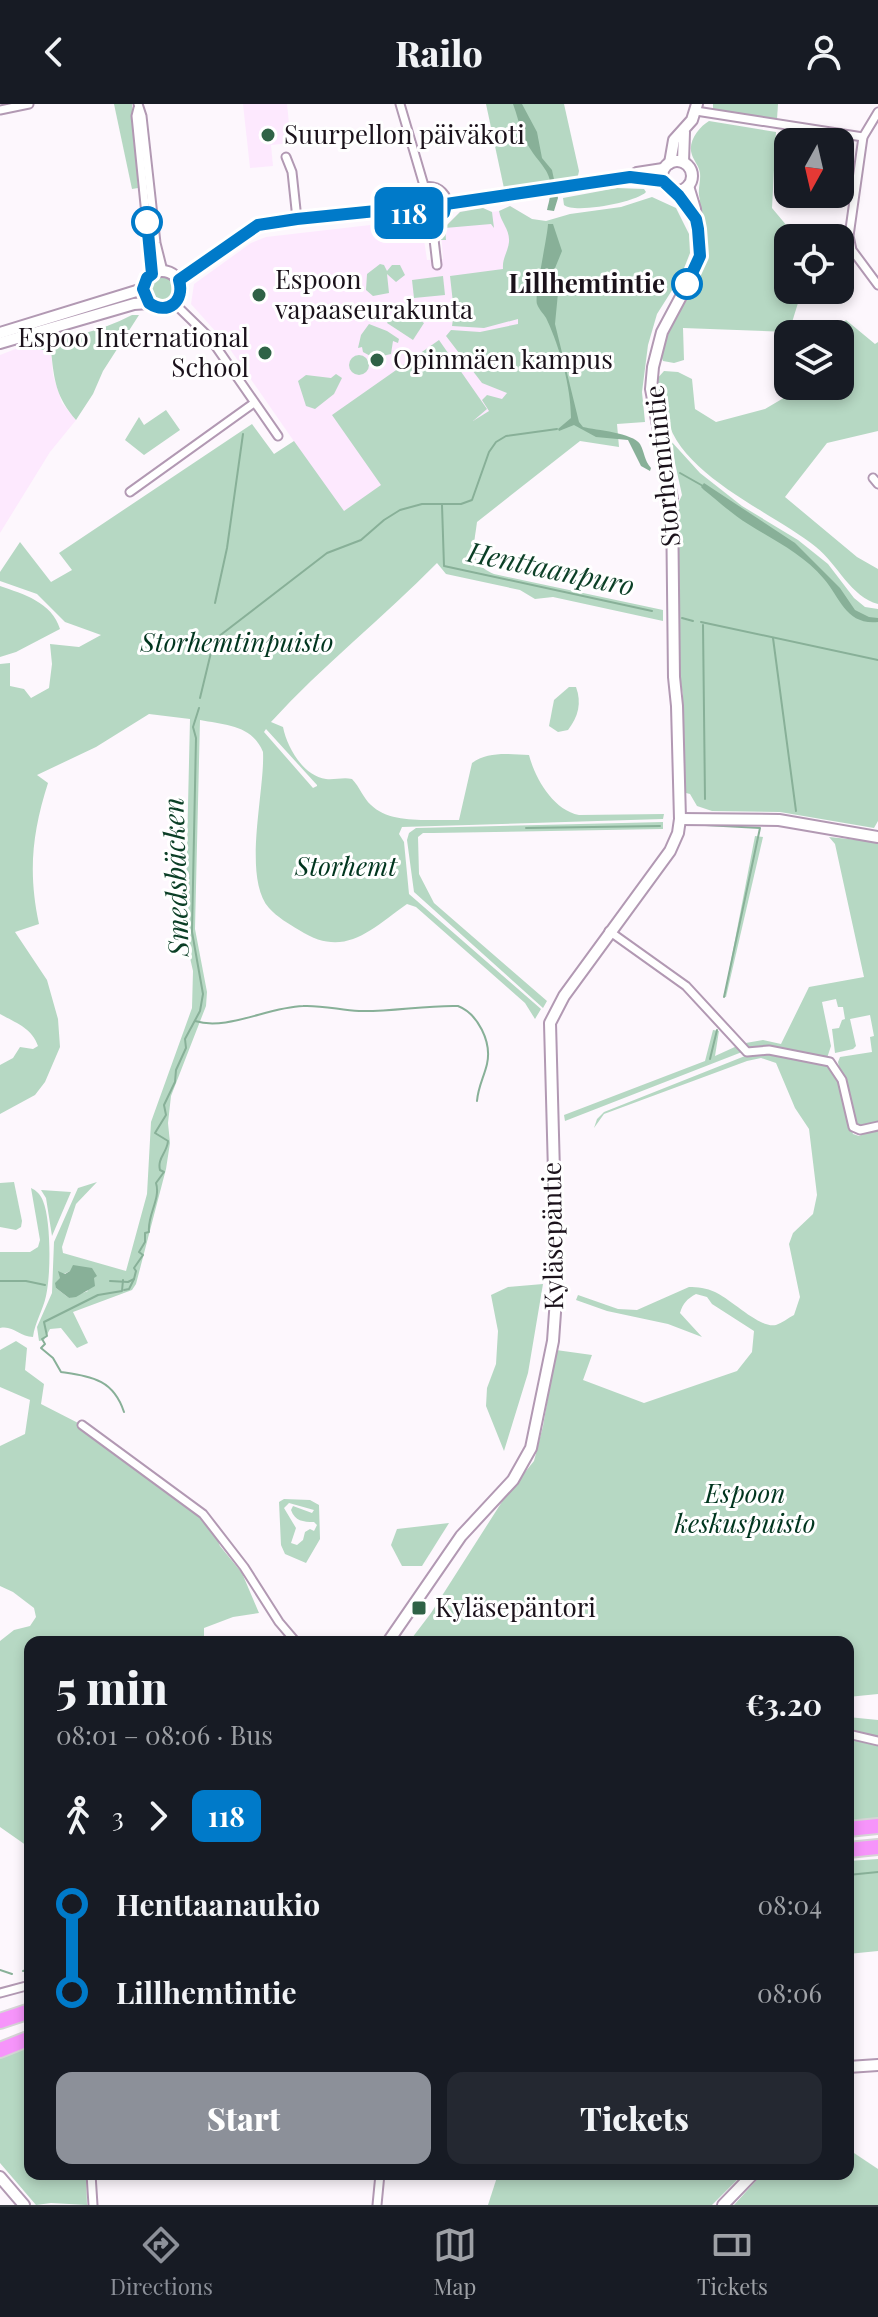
<!DOCTYPE html>
<meta charset="utf-8">
<style>
:root{--surface:#171b24;--page:#242831;--text:#f1f3f6;--muted:#9ea1a6;--line:#363941;--accent:#8c9099}
body{margin:0;font-family:"Playfair Display",serif;background:var(--page);color:var(--text);height:100vh;display:flex;flex-direction:column;font-size:30px;white-space:nowrap}
*{box-sizing:border-box;margin:0}
p{font-size:26px;color:var(--muted)}
.icon{flex:none;width:44px;height:44px;fill:none;stroke:currentColor;stroke-width:2;stroke-linecap:round;stroke-linejoin:round}
.map{position:relative;flex:1;overflow:hidden}
.panel{position:absolute;left:24px;top:1532px;width:830px;height:544px;display:flex;flex-direction:column;background:var(--surface);border-radius:16px;box-shadow:0 4px 12px #0003}
.panel>*{flex:none}
.badge{padding:0 16px;border-radius:12px;font-size:28px;line-height:52px}
.needle{width:52px;rotate:188deg}
.controls{position:absolute;left:774px;top:24px;display:grid;gap:16px}
.controls a{display:grid;place-items:center;width:80px;height:80px;border-radius:16px;background:var(--surface);box-shadow:0 4px 12px #0003;font-size:40px}
.map>.badge{position:absolute;translate:-50% -50%;box-shadow:0 0 0 4px #fff}
.legs{display:flex;align-items:center;gap:12px;height:88px;padding:0 32px;font-size:26px}
.legs p{margin-inline-start:auto}
.summary{display:flex;align-items:center;justify-content:space-between;height:136px;padding:0 32px}
h1{font-size:44px;font-weight:800;line-height:60px}
.primary-button{display:flex;gap:16px;margin-top:auto;padding:16px 32px}
.primary-button a{flex:1;height:92px;border-radius:16px;background:var(--accent);color:#fff;font-size:32px;font-weight:800;line-height:92px;text-align:center}
.primary-button a+a{background:var(--page);color:var(--text)}
ul{padding:0 32px;list-style:none}
li{display:flex;align-items:center;gap:28px;height:88px;font-size:30px}
li i{display:grid;place-items:center;width:12px;height:100%;margin:0 10px;background:currentColor}
li i::after{content:'';width:20px;height:20px;margin:-10px;border:6px solid;border-radius:50%;background:var(--surface)}
li p{margin-inline-start:auto}
li:first-child i{background:linear-gradient(#0000 50%,currentColor 0)}
li:last-child i{background:linear-gradient(currentColor 50%,#0000 0)}
header{display:flex;justify-content:space-between;align-items:center;height:104px;padding:0 32px;background:var(--surface);font-size:36px;font-weight:800}
.tabs{display:flex;justify-content:space-around;align-items:center;height:112px;border-top:2px solid var(--line);background:var(--surface);font-size:22px;color:var(--muted)}
.tabs a{display:grid;justify-items:center;gap:4px}
.tabs .selected{color:var(--accent)}
.map>svg:first-child{display:block}
.built{fill:#fde9fe}
.green{fill:#b6d8c3;fill-rule:evenodd}
.water{fill:#88b098}
.lines{fill:none;stroke-linecap:round;stroke-linejoin:round}
.stream{stroke:#88b098;stroke-width:2}
.street-casing{stroke:#b299b3;stroke-width:11}
.secondary-casing{stroke:#b299b3;stroke-width:14}
.highway-casing{stroke:#d6d4d6;stroke-width:18}
.street{stroke:#fff;stroke-width:7}
.secondary{stroke:#fff;stroke-width:10}
.highway{stroke:#f694fa;stroke-width:14}
.line-1-casing{stroke:#fff;stroke-width:18}
.line-1{stroke:#007ac9;stroke-width:12}
.poi-dot{fill:#2f6246;stroke:#fff;stroke-width:3}
.stop-1-dot{fill:#fff;stroke:#007ac9;stroke-width:4}
.labels{text-anchor:middle;stroke-width:6;stroke-linejoin:round;paint-order:stroke}
.poi-label{font-size:26px;fill:#1b121b;stroke:#fff;text-anchor:start}
.stop-label{font-size:26px;font-weight:bold;fill:#1b121b;stroke:#fff;text-anchor:end}
.street-label{font-size:26px;fill:#1b121b;stroke:#fff}
.park-label{font-size:26px;font-style:italic;fill:#00351e;stroke:#fff}
.water-label{font-size:28px;font-style:italic;fill:#0b3f26;stroke:#fff}
</style>
<header><svg class="icon" aria-label="back" viewBox="0 0 24 24"><path d="M15 5l-7 7 7 7"/></svg>Railo<svg class="icon" aria-label="person" viewBox="0 0 24 24"><circle cx="12" cy="8" r="4"/><path d="M4 21q1-7 8-7t8 7"/></svg></header>
<div class="map">
<svg width="878" height="2101" viewBox="0 0 878 2101">
<rect width="100%" height="100%" fill="#fdf7fd"/>
<g class="built">
<path d="M 243,0 L 287,0 L 291,39 L 271,41 L 273,62 L 250,64 Z"/>
<path d="M 510,102 L 532,115 L 519,214 L 518,244 L 510,284 L 503,295 L 489,307 L 343,408 L 225,238 L 191,200 L 194,180 L 251,139 L 266,133 L 405,117 L 423,129 L 427,156 L 443,155 L 441,127 L 460,108 L 483,104 L 490,108 L 500,107 Z"/>
<path d="M 28,240 L 30,246 L 51,246 L 53,271 L 62,299 L 76,316 L 50,348 L 0,429 L 0,251 Z"/>
</g>
<g class="green">
<path d="M 114,0 L 132,0 L 138,84 L 132,85 Z"/>
<path d="M 486,0 L 564,0 L 579,67 L 577,76 L 505,89 Z"/>
<path d="M 713,0 L 778,0 L 777,15 L 713,7 Z"/>
<path d="M 709,17 L 776,28 L 772,104 L 797,134 L 788,134 L 788,186 L 802,186 L 789,228 L 683,224 L 684,256 L 674,259 L 663,257 C 654,238 689,192 699,174 L 698,170 C 711,148 705,122 696,98 L 700,96 C 697,85 701,79 700,69 C 699,62 694,57 692,51 C 687,38 699,23 709,17 Z"/>
<path d="M 617,84 L 644,85 L 646,88 C 637,98 575,110 564,101 L 563,94 Z"/>
<circle cx="429" cy="102" r="10"/>
<path d="M 652,93 L 676,104 L 689,130 L 690,149 L 681,172 L 657,210 L 648,241 L 642,288 L 645,318 L 617,320 L 619,343 L 580,337 L 477,418 C 474,443 467,458 494,470 L 663,506 L 663,517 L 553,493 L 535,495 L 520,486 L 446,470 L 437,459 C 383,514 323,561 271,618 L 283,623 C 287,643 303,672 326,675 C 335,676 343,673 352,675 C 360,683 363,694 371,701 C 391,721 433,715 459,716 L 472,659 C 488,647 509,650 529,651 C 535,674 553,706 579,711 L 664,710 L 663,715 L 402,723 L 399,730 L 404,738 L 409,790 L 541,905 L 535,915 L 525,899 L 416,803 L 407,800 C 369,827 344,855 299,826 C 289,820 277,813 269,804 C 242,773 265,688 263,648 C 252,621 226,621 200,616 L 195,825 L 207,888 L 206,902 L 171,992 L 168,1019 L 170,1039 L 166,1065 L 136,1180 L 132,1186 L 73,1208 L 88,1239 L 77,1244 L 61,1224 L 50,1225 L 44,1236 L 39,1237 L 37,1223 L 52,1189 L 54,1138 L 78,1084 L 97,1078 L 76,1100 L 62,1143 L 63,1149 L 126,1167 L 147,1090 L 151,1018 L 192,904 L 193,867 L 185,832 L 190,615 L 149,610 L 96,643 L 37,671 L 48,679 C 32,729 28,769 39,820 L 15,828 L 47,876 L 58,915 L 60,943 L 45,978 L 35,991 L 0,1010 L 0,961 L 13,954 L 20,943 L 33,945 L 38,942 C 32,924 16,919 0,910 L 0,560 L 10,559 L 10,582 L 24,585 L 31,594 L 49,584 L 52,560 L 50,540 L 79,543 L 101,531 L 65,518 L 37,490 L 0,477 L 0,468 L 20,438 L 51,478 L 72,466 L 59,449 L 252,320 L 274,350 L 294,337 L 344,407 L 381,381 L 332,311 L 439,236 L 487,305 L 473,317 L 489,307 L 482,296 L 487,291 L 502,295 L 507,289 L 482,279 L 446,232 L 451,226 L 480,228 L 518,220 L 518,215 L 484,224 L 452,222 L 454,208 L 450,172 L 503,165 C 502,154 508,148 509,138 C 510,125 501,119 499,107 L 510,102 L 532,115 L 546,117 L 570,110 L 621,103 ZM 266,625 L 317,681 L 317,682 L 313,684 L 264,628 ZM 70,1167 L 88,1187 L 69,1194 L 56,1184 L 61,1174 L 59,1168 L 64,1170 Z"/>
<path d="M 483,104 L 492,108 L 494,124 L 491,120 L 445,124 L 446,136 L 441,136 L 441,127 L 460,108 Z"/>
<path d="M 380,160 L 384,161 L 387,167 L 392,161 L 400,161 L 405,171 L 396,178 L 387,170 L 389,189 L 373,192 L 366,186 L 367,170 Z"/>
<path d="M 443,172 L 445,191 L 414,194 L 412,176 Z"/>
<circle cx="162" cy="186" r="13"/>
<circle cx="376" cy="208" r="10"/>
<path d="M 398,202 L 424,219 L 413,236 L 387,219 Z"/>
<path d="M 132,211 L 139,211 L 103,267 L 93,290 L 76,316 C 56,293 54,276 51,246 L 30,246 L 28,240 C 66,235 99,228 132,211 Z"/>
<path d="M 846,216 L 875,240 L 878,238 L 878,327 L 827,339 L 785,393 L 857,453 L 878,465 L 878,500 C 851,493 838,461 816,443 C 773,408 673,369 666,307 L 658,307 L 656,276 L 664,267 L 678,268 L 692,275 L 695,305 L 716,318 L 765,305 L 804,282 L 840,282 L 840,230 L 831,230 Z"/>
<path d="M 369,220 L 387,227 L 399,235 L 398,239 L 393,237 L 391,250 L 374,254 L 363,248 L 362,243 L 358,244 L 361,231 Z"/>
<circle cx="359" cy="261" r="10"/>
<path d="M 336,270 L 342,274 L 334,290 L 315,305 L 306,302 L 298,277 L 306,271 L 331,274 Z"/>
<path d="M 166,306 L 180,326 L 144,351 L 125,336 L 139,313 L 144,321 Z"/>
<path d="M 670,336 L 700,369 L 742,402 L 798,436 L 828,460 L 854,494 L 865,503 L 878,505 L 878,717 L 874,724 L 780,708 L 712,707 L 697,702 L 690,690 L 686,689 L 683,679 L 683,591 L 678,563 L 677,402 L 682,391 Z"/>
<path d="M 0,482 C 23,490 52,498 60,525 L 16,548 L 0,553 Z"/>
<path d="M 569,583 L 576,583 C 582,599 578,613 568,626 L 558,628 L 549,622 L 554,596 Z"/>
<path d="M 663,718 L 663,725 L 433,729 L 423,729 L 418,733 L 419,770 L 434,799 L 547,897 L 543,904 L 414,788 L 407,736 L 409,729 L 416,724 Z"/>
<path d="M 755,732 L 763,733 L 726,893 L 724,893 Z"/>
<path d="M 829,733 L 878,738 L 878,1020 L 859,1025 L 851,1015 L 838,958 L 840,953 L 872,948 L 870,933 L 874,932 L 870,911 L 850,915 L 856,942 L 853,945 L 835,949 L 832,925 L 839,924 L 842,916 L 845,915 L 843,903 L 838,903 L 836,895 L 822,898 L 831,942 L 827,954 L 750,945 L 740,940 L 763,936 L 781,940 L 809,883 L 864,873 L 835,740 Z"/>
<path d="M 713,926 L 719,927 L 715,952 L 737,942 L 742,948 L 565,1017 L 564,1011 L 705,957 Z"/>
<path d="M 762,948 L 824,959 C 847,972 844,1008 853,1030 L 859,1032 L 878,1024 L 878,1590 L 848,1593 L 848,1538 L 409,1538 L 431,1509 L 505,1393 L 534,1357 L 543,1322 L 556,1246 L 592,1251 L 583,1276 L 644,1299 L 737,1267 L 752,1248 L 754,1227 L 712,1200 L 707,1193 L 696,1190 C 687,1195 683,1199 680,1209 L 702,1233 L 668,1220 L 607,1207 L 576,1196 L 578,1191 L 618,1205 L 637,1206 L 689,1183 C 697,1183 707,1184 715,1188 C 731,1195 760,1225 776,1221 C 782,1219 788,1214 794,1211 L 800,1193 L 789,1140 L 793,1129 L 813,1110 L 817,1091 L 809,1025 L 795,1004 L 776,959 L 761,954 L 747,957 L 604,1010 L 594,1024 L 597,1015 L 604,1008 L 745,952 Z"/>
<path d="M 14,1078 L 22,1117 L 21,1123 L 16,1126 L 0,1123 L 0,1079 Z"/>
<path d="M 31,1084 C 36,1086 41,1091 43,1097 C 51,1116 51,1171 46,1192 C 43,1206 35,1218 33,1233 C 20,1233 13,1221 0,1224 L 0,1148 L 30,1148 L 38,1143 L 40,1136 Z"/>
<path d="M 41,1086 L 71,1088 L 52,1132 L 46,1094 Z"/>
<path d="M 543,1180 L 528,1269 L 504,1347 L 486,1302 L 487,1284 L 496,1260 L 498,1227 L 491,1191 L 508,1183 Z"/>
<path d="M 16,1237 L 27,1244 L 25,1266 L 44,1280 L 41,1300 L 82,1321 L 211,1420 L 220,1442 L 242,1469 L 259,1509 L 233,1513 L 204,1524 L 204,1538 L 30,1538 L 30,1744 L 0,1723 L 0,1537 L 14,1526 L 30,1522 L 36,1513 L 34,1504 L 13,1488 L 0,1482 L 0,1342 L 25,1330 L 30,1296 L 0,1283 L 0,1246 Z"/>
<path d="M 284,1395 L 310,1396 L 319,1401 L 320,1435 L 306,1459 L 285,1450 L 281,1441 L 279,1398 ZM 289,1399 L 314,1406 L 312,1409 L 293,1402 L 291,1406 C 295,1417 303,1418 314,1418 L 317,1421 L 314,1427 L 310,1425 L 305,1428 L 303,1436 L 297,1441 L 291,1439 L 296,1424 L 284,1404 Z"/>
<path d="M 449,1419 L 422,1462 L 402,1462 L 391,1441 L 397,1425 Z"/>
<path d="M 848,1613 L 878,1616 L 878,1715 L 848,1718 Z"/>
<path d="M 878,1755 L 878,1847 L 848,1850 L 848,1757 Z"/>
<path d="M 30,1941 L 30,2070 L 86,2070 L 87,2101 L 51,2099 L 36,2101 L 0,2059 L 0,1952 Z"/>
<path d="M 848,2045 L 878,2065 L 878,2101 L 734,2101 L 762,2070 L 848,2070 Z"/>
<path d="M 498,2070 L 743,2070 L 712,2101 L 488,2101 Z"/>
</g>
<g class="water">
<path d="M 513,0 L 522,0 L 537,28 L 542,54 L 552,66 L 558,94 L 554,107 L 547,106 C 560,63 537,65 523,31 C 519,21 517,10 513,0 Z"/>
<path d="M 548,120 L 553,120 L 562,147 L 553,169 L 558,189 L 555,220 L 579,318 L 583,323 C 596,326 633,329 640,340 C 645,349 644,356 651,364 L 650,367 L 641,362 L 628,336 L 596,333 L 574,321 L 559,327 L 558,325 L 571,314 C 571,283 560,244 547,216 C 545,211 539,206 537,200 C 534,192 547,136 548,120 Z"/>
<path d="M 704,379 L 795,439 L 840,484 L 855,506 L 869,513 L 878,514 L 878,518 C 846,521 841,495 824,475 C 803,450 775,437 748,420 C 733,411 718,397 704,386 L 701,383 Z"/>
<path d="M 73,1161 L 92,1164 L 97,1172 L 94,1174 L 95,1182 L 76,1193 L 69,1194 L 56,1184 L 55,1179 L 60,1174 L 58,1167 L 65,1170 L 70,1167 Z"/>
</g>
<g class="lines">
<g class="stream">
<path d="M 680,369 L 703,382"/>
<path d="M 442,401 L 444,462 L 652,507"/>
<path d="M 215,499 L 227,444 L 243,330"/>
<path d="M 682,514 L 693,517"/>
<path d="M 701,518 L 878,556"/>
<path d="M 703,521 L 705,695"/>
<path d="M 773,534 L 796,707"/>
<path d="M 200,594 L 214,536 L 327,449 L 361,436 L 384,416 L 400,406 L 422,400 L 461,400 L 472,396 L 489,348 L 496,338 L 506,332 L 557,325"/>
<path d="M 705,721 L 760,724 L 724,893"/>
<path d="M 526,724 L 660,722"/>
<path d="M 195,917 C 227,927 268,903 303,902 C 322,901 340,906 359,907 C 392,908 425,901 458,902 C 478,910 492,938 487,960 C 484,973 478,983 477,997"/>
<path d="M 710,955 L 717,926"/>
<path d="M 123,1176 L 122,1187 L 98,1191 L 44,1218 L 47,1232 L 42,1235 L 45,1240 L 41,1244 L 53,1254 L 61,1268 C 92,1273 113,1275 124,1308"/>
<path d="M 0,1177 L 26,1177 L 45,1181"/>
<path d="M 110,1177 L 128,1178 L 134,1175 L 136,1167 L 134,1164 L 143,1151 L 139,1148 L 145,1138 L 145,1129 L 149,1128 C 147,1111 161,1095 156,1079 L 164,1068 L 160,1066 C 157,1054 167,1049 168,1037 L 155,1029 L 166,1011 L 164,1001 L 175,978 L 176,966 L 186,944 L 185,935 L 200,907 L 203,890 L 192,828 L 196,634 L 193,623 L 199,604"/>
<path d="M 124,1186 L 129,1185 L 134,1175"/>
<path d="M 848,1771 L 878,1768"/>
<path d="M 0,1866 L 12,1870"/>
<path d="M 23,1867 L 30,1865"/>
</g>
<g class="street-casing">
<g id="street">
<path d="M 138,0 L 142,12 L 156,139 L 163,167"/>
<path d="M 400,0 L 425,85"/>
<path d="M 138,4 L 136,12 L 152,170"/>
<path d="M 0,6 L 29,0"/>
<path d="M 696,7 L 863,33"/>
<path d="M 878,8 L 863,33 L 849,132 L 852,146 L 878,181"/>
<path d="M 286,53 L 292,68 L 297,115"/>
<path d="M 432,118 L 437,161"/>
<path d="M 175,200 L 210,234 L 278,332"/>
<path d="M 873,374 L 878,380"/>
<path d="M 130,388 L 254,299"/>
<path d="M 609,827 L 686,882 L 747,948 L 769,946 L 830,958 L 842,976 L 853,1023 L 860,1026 L 878,1022"/>
<path d="M 82,1321 L 203,1410 L 244,1463 L 279,1518 L 296,1538"/>
<path d="M 848,1630 L 878,1637"/>
<path d="M 0,1889 L 30,1881"/>
<path d="M 91,2070 L 93,2101"/>
<path d="M 377,2101 L 380,2070"/>
</g>
</g>
<g class="secondary-casing">
<g id="secondary">
<circle cx="677" cy="72" r="15"/>
<path d="M 683,58 L 684,28"/>
<path d="M 670,59 L 674,36 L 692,16 L 697,0"/>
<path d="M 630,73 L 663,77"/>
<circle cx="429" cy="101" r="17"/>
<path d="M 674,87 L 696,115"/>
<path d="M 446,100 L 630,73 L 637,69 L 663,65"/>
<circle cx="162" cy="186" r="19"/>
<path d="M 179,176 L 258,121 L 276,117 L 386,106 L 414,109"/>
<path d="M 0,229 L 143,185"/>
<path d="M 0,239 L 134,200 L 149,199"/>
<path d="M 680,715 L 779,716 L 878,733"/>
<path d="M 388,1538 L 461,1432 L 513,1376 L 531,1344 L 553,1237 L 557,1180 L 550,919 L 564,892 L 670,747 L 678,729 L 680,715 L 677,602 L 674,573 L 672,395 L 651,285 L 653,263 L 662,228 L 693,170 L 700,152 L 695,105 L 688,82"/>
<path d="M 848,1963 L 878,1961"/>
<path d="M 0,2073 L 24,2101"/>
<path d="M 723,2101 L 753,2070"/>
</g>
</g>
<g class="highway-casing">
<g id="highway">
<path d="M 848,1725 L 878,1722"/>
<path d="M 848,1746 L 878,1743"/>
<path d="M 0,1917 L 30,1907"/>
<path d="M 0,1946 L 30,1934"/>
</g>
</g>
<use href="#street" class="street"/>
<use href="#secondary" class="secondary"/>
<use href="#highway" class="highway"/>
</g>
<g class="lines">
<g class="line-1-casing">
<path id="line-1" d="M 147,118 L 152,170 L 147,174 L 143,185 L 149,199 C 168,212 185,197 179,176 L 258,121 L 297,115 L 386,106 L 414,109 L 420,115 L 432,118 L 444,109 L 446,100 L 630,73 L 663,77 L 679,92 L 696,115 L 698,125 L 700,152 L 687,180"/>
</g>
<use href="#line-1" class="line-1"/>
</g>
<g class="poi-dot">
<circle cx="268" cy="31" r="8"/>
<circle cx="259" cy="191" r="8"/>
<circle cx="265" cy="249" r="8"/>
<circle cx="377" cy="256" r="8"/>
<rect x="411" y="1496" width="16" height="16" rx="4"/>
</g>
<g class="stop-1-dot">
<circle cx="147" cy="118" r="14"/>
<circle cx="687" cy="180" r="14"/>
</g>
<g class="labels">
<g class="poi-label">
<text x="284" y="40">Suurpellon päiväkoti</text>
<text x="275" y="185">Espoon<tspan x="275" dy="30">vapaaseurakunta</tspan></text>
<text x="249" y="243" text-anchor="end">Espoo International<tspan x="249" dy="30">School</tspan></text>
<text x="393" y="265">Opinmäen kampus</text>
<text x="435" y="1513">Kyläsepäntori</text>
</g>
<g class="stop-label">
<text x="665" y="189">Lillhemtintie</text>
</g>
<g class="street-label">
<text transform="translate(663 362) rotate(-96)" y="9">Storhemtintie</text>
<text transform="translate(553 1132) rotate(-91)" y="9">Kyläsepäntie</text>
</g>
<g class="park-label">
<text x="237" y="548">Storhemtinpuisto</text>
<text x="346" y="772">Storhemt</text>
<text x="745" y="1399">Espoon<tspan x="745" dy="30">keskuspuisto</tspan></text>
</g>
<g class="water-label">
<text transform="translate(551 465) rotate(12)" y="10">Henttaanpuro</text>
<text transform="translate(176 773) rotate(-92)" y="10">Smedsbäcken</text>
</g>
</g>
</svg>
<div class="controls">
<a><svg class="needle" viewBox="-14 -14 28 28"><path d="M0-13l5 13h-10z" fill="#e53935"/><path d="M0 13l5-13h-10z" fill="#9ea1a6"/></svg></a>
<a><svg class="icon" aria-label="locate" viewBox="0 0 24 24"><circle cx="12" cy="12" r="6"/><path d="M12 2v4M12 18v4M2 12h4M18 12h4"/></svg></a>
<a><svg class="icon" aria-label="layers" viewBox="0 0 24 24"><path d="M12 4l9 5-9 5-9-5zM3 14l9 5 9-5"/></svg></a>
</div>
<b class="badge" style="left:409px;top:109px;background:#007ac9;color:#fff">118</b>
<section class="panel">
<div class="summary"><div><h1>5 min</h1><p>08:01 – 08:06 · Bus</p></div><b>€3.20</b></div>
<div class="legs"><svg class="icon" aria-label="walk" viewBox="0 0 24 24"><circle cx="13" cy="4" r="2"/><path d="M13 8l-2 6 4 7M11 14l-3 7M7 12l3-4h3l4 4"/></svg>3<svg class="icon" aria-label="forward" viewBox="0 0 24 24"><path d="M9 5l7 7-7 7"/></svg><b class="badge" style="background:#007ac9;color:#fff">118</b></div>
<ul>
<li><i style="color:#007ac9"></i><b>Henttaanaukio</b><p>08:04</p></li>
<li><i style="color:#007ac9"></i><b>Lillhemtintie</b><p>08:06</p></li>
</ul>
<div class="primary-button"><a>Start</a><a>Tickets</a></div>
</section>
</div>
<nav class="tabs">
<a class="selected"><svg class="icon" aria-label="directions" viewBox="0 0 24 24"><path d="M12 3l9 9-9 9-9-9zM9 14v-3h6M13 9l2 2-2 2"/></svg>Directions</a>
<a><svg class="icon" aria-label="map" viewBox="0 0 24 24"><path d="M3 6l6-2 6 2 6-2v14l-6 2-6-2-6 2zM9 4v14M15 6v14"/></svg>Map</a>
<a><svg class="icon" aria-label="tickets" viewBox="0 0 24 24"><path d="M3 7h18v10H3zM15 7v10"/></svg>Tickets</a>
</nav>
